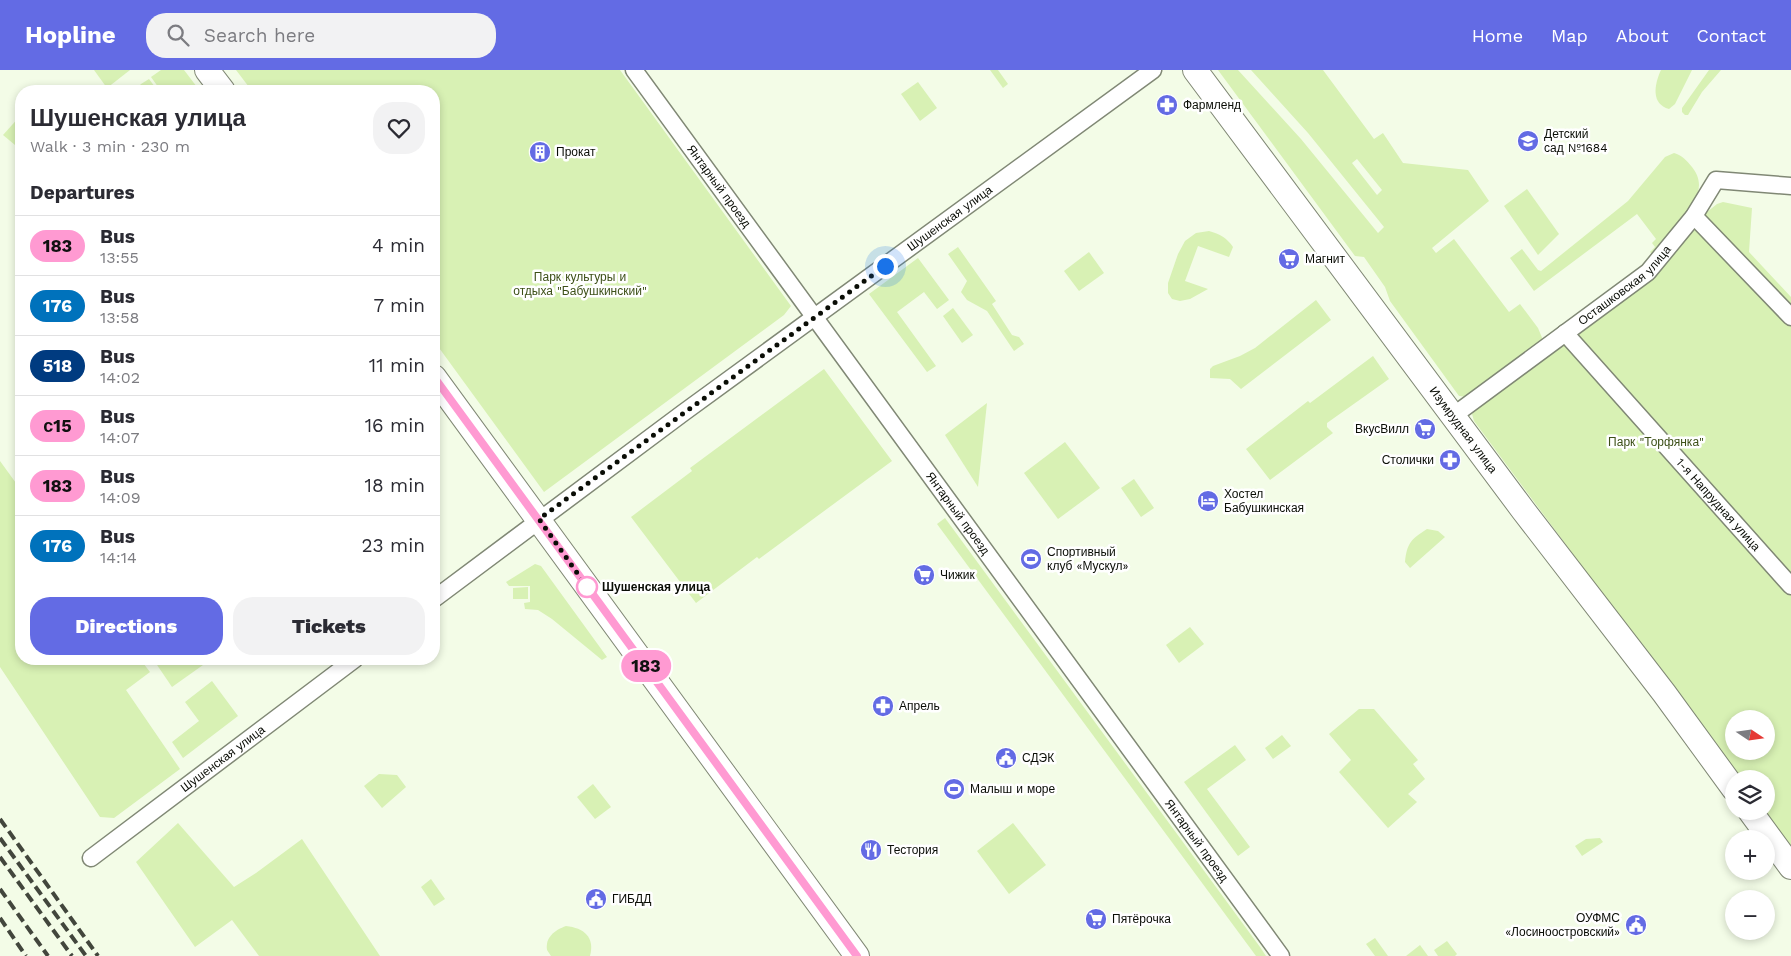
<!DOCTYPE html>
<meta charset="utf-8">
<style>
:root{--surface:#fff;--page:#f2f2f3;--text:#2b2b33;--muted:#7c7c81;--line:#e1e1e2;--accent:#636be4}
body{margin:0;font-family:"Work Sans",sans-serif;background:var(--page);color:var(--text);height:100vh;display:flex;flex-direction:column;font-size:19px;white-space:nowrap}
*{box-sizing:border-box;margin:0}
p{font-size:16px;color:var(--muted)}
.icon{flex:none;width:28px;height:28px;fill:none;stroke:currentColor;stroke-width:2;stroke-linecap:round;stroke-linejoin:round}
.map{position:relative;flex:1;overflow:hidden}
.panel{position:absolute;left:15px;top:15px;width:425px;height:580px;display:flex;flex-direction:column;background:var(--surface);border-radius:20px;box-shadow:0 2px 8px #0003}
.panel>*{flex:none}
.badge{padding:0 10px;border-radius:16px;font-size:18px;line-height:32px}
.needle{width:32px;rotate:103deg}
.tools{position:absolute;left:1725px;top:640px;display:grid;gap:10px}
.tools a{display:grid;place-items:center;width:50px;height:50px;border-radius:50%;background:var(--surface);box-shadow:0 2px 8px #0003;font-size:25px}
.you{position:absolute;width:25px;height:25px;margin:-12px;border:4px solid #fff;border-radius:50%;background:#1a73e8;box-shadow:0 0 0 8px #1a73e833}
.map>.badge{position:absolute;translate:-50% -50%;box-shadow:0 0 0 2px #fff}
h2{padding:0 15px;font-size:19px;line-height:45px}
.round{display:grid;place-items:center;flex:none;width:52px;height:52px;border-radius:20px;background:var(--page)}
.headline{display:flex;align-items:center;justify-content:space-between;height:85px;padding:0 15px}
h1{font-size:24px;font-weight:800;line-height:38px}
.cta{display:flex;gap:10px;margin-top:auto;padding:10px 15px}
.cta a{flex:1;height:58px;border-radius:20px;background:var(--accent);color:#fff;font-size:20px;font-weight:800;line-height:58px;text-align:center}
.cta a+a{background:var(--page);color:var(--text)}
ul{padding:0;list-style:none}
li{display:flex;align-items:center;gap:15px;height:60px;padding:0 15px;border-top:1px solid var(--line)}
li div{flex:1}
li b{display:block;font-size:19px}
li em{font-style:normal}
li .badge{min-width:55px;font-weight:700;text-align:center}
header{display:flex;align-items:center;gap:30px;box-sizing:border-box;height:70px;padding:0 25px;background:var(--accent);color:#fff}
header strong{font-size:24px}
nav{display:flex;gap:28px;margin-inline-start:auto;font-size:18px}
.search{width:350px;height:45px;background:var(--page);display:flex;align-items:center;gap:12px;box-sizing:border-box;padding:0 18px;border-radius:20px;color:var(--muted);font-size:19px}
.map>svg:first-child{display:block}
.green{fill:#d8f1b4;fill-rule:evenodd}
.lines{fill:none;stroke-linecap:round;stroke-linejoin:round}
.street-casing{stroke:#808875;stroke-width:19}
.secondary-casing{stroke:#808875;stroke-width:26}
.street{stroke:#fff;stroke-width:16}
.secondary{stroke:#fff;stroke-width:24}
.rail{stroke:#42463c;stroke-width:4;stroke-dasharray:10 5;stroke-linecap:butt}
.line-casing{stroke:#fff;stroke-width:11}
.line{stroke:#ff9ad2;stroke-width:8}
.walk{stroke:#0a0d06;stroke-width:5;stroke-dasharray:0 9}
.stop-dot{fill:#fff;stroke:#ff9ad2;stroke-width:2.5}
.labels{text-anchor:middle;stroke-width:5;stroke-linejoin:round;paint-order:stroke}
.poi-label{font-size:12px;fill:#0a0d06;stroke:#fff;text-anchor:start}
.street-label{font-size:12px;fill:#0a0d06;stroke:#fff}
.park-label{font-size:12px;fill:#3d5018;stroke:#fff}
.stop-label{font-size:12px;font-weight:bold;fill:#0a0d06;stroke:#fff;text-anchor:start}
</style>
<header>
<strong>Hopline</strong>
<div class="search"><svg class="icon" aria-label="search" viewBox="0 0 24 24"><circle cx="10" cy="10" r="6"/><path d="M15 15l6 6"/></svg>Search here</div>
<nav><a>Home</a><a>Map</a><a>About</a><a>Contact</a></nav>
</header>
<div class="map">
<svg width="1791" height="886" viewBox="0 0 1791 886">
<rect width="100%" height="100%" fill="#f3fce7"/>
<g class="green">
<path d="M 94,0 L 130,0 L 107,18 Z"/>
<path d="M 161,0 L 184,0 L 200,21 L 161,21 L 151,7 Z"/>
<path d="M 236,0 L 620,0 L 791,236 L 784,245 L 544,422 L 434,271 L 434,21 L 252,21 Z"/>
<path d="M 990,0 L 998,0 L 1008,14 L 1003,18 Z"/>
<path d="M 1218,0 L 1238,0 L 1301,69 L 1378,163 L 1384,157 L 1308,63 L 1251,0 L 1323,0 L 1374,69 L 1383,63 L 1403,93 L 1468,100 L 1489,131 L 1432,178 L 1436,183 L 1454,169 L 1509,242 L 1520,234 L 1538,258 L 1543,270 L 1468,327 L 1459,326 L 1390,231 L 1385,217 L 1364,187 L 1355,186 ZM 1357,89 L 1382,120 L 1377,125 L 1352,93 Z"/>
<path d="M 1661,0 L 1692,0 L 1675,34 L 1669,39 C 1651,34 1654,15 1661,0 Z"/>
<path d="M 1709,0 L 1721,0 L 1702,22 L 1688,45 L 1685,45 L 1682,42 L 1682,38 Z"/>
<path d="M 149,9 L 158,21 L 135,21 L 141,14 Z"/>
<path d="M 918,12 L 937,38 L 920,51 L 901,24 Z"/>
<path d="M 21,45 L 21,80 L 3,65 Z"/>
<path d="M 1674,83 C 1682,85 1687,91 1692,97 C 1696,102 1699,108 1699,115 C 1699,136 1667,171 1652,184 L 1650,182 L 1655,177 L 1652,173 L 1656,169 L 1637,144 L 1534,221 L 1510,188 L 1522,179 L 1538,200 L 1541,201 L 1628,131 L 1665,87 Z"/>
<path d="M 1527,119 L 1559,164 L 1538,185 L 1504,136 Z"/>
<path d="M 1723,132 L 1752,138 L 1749,182 L 1791,227 L 1791,778 L 1764,741 L 1766,741 L 1766,709 L 1740,709 L 1474,351 L 1472,344 L 1475,339 L 1650,211 L 1678,180 L 1707,142 L 1717,134 ZM 1734,649 L 1766,649 L 1766,681 L 1734,681 Z"/>
<path d="M 1209,161 C 1220,164 1227,168 1233,177 L 1229,187 L 1198,176 L 1185,211 L 1208,219 L 1190,229 L 1180,231 L 1172,229 L 1168,223 L 1168,213 L 1178,184 L 1185,171 L 1196,163 Z"/>
<path d="M 958,177 L 996,231 L 992,234 L 1012,265 L 1019,267 L 1024,274 L 1014,281 L 987,241 L 967,230 L 961,222 L 967,211 L 948,184 Z"/>
<path d="M 1089,182 L 1104,203 L 1079,221 L 1064,201 Z"/>
<path d="M 918,188 L 949,230 L 937,239 L 924,222 L 897,242 L 936,296 L 927,302 L 869,224 Z"/>
<path d="M 1316,230 L 1331,250 L 1241,319 L 1230,309 L 1210,308 L 1210,299 L 1213,296 L 1240,286 L 1255,278 Z"/>
<path d="M 953,238 L 973,265 L 962,273 L 943,246 Z"/>
<path d="M 1373,286 L 1389,309 L 1327,353 L 1327,357 L 1333,363 L 1270,410 L 1246,379 L 1308,331 L 1310,333 Z"/>
<path d="M 824,299 L 892,391 L 759,489 L 757,487 L 696,533 L 631,447 L 692,401 L 690,398 Z"/>
<path d="M 987,333 L 978,417 L 945,365 Z"/>
<path d="M 1065,372 L 1100,418 L 1058,449 L 1024,403 Z"/>
<path d="M 0,391 L 21,420 L 21,589 L 140,589 L 150,602 L 126,620 L 180,699 L 114,748 L 100,747 L 0,597 Z"/>
<path d="M 1134,409 L 1154,438 L 1141,447 L 1121,418 Z"/>
<path d="M 945,448 L 1260,877 L 1266,886 L 1256,886 L 937,454 Z"/>
<path d="M 1427,459 L 1438,461 L 1445,467 L 1410,498 L 1405,492 C 1407,472 1412,469 1427,459 Z"/>
<path d="M 535,494 L 541,496 L 607,587 L 602,590 L 552,549 L 538,540 L 525,539 L 524,533 L 530,532 L 530,516 L 509,516 L 506,512 Z"/>
<path d="M 528,517 L 528,529 L 513,529 L 513,518 Z"/>
<path d="M 1190,557 L 1204,574 L 1179,593 L 1166,575 Z"/>
<path d="M 160,589 L 199,589 L 203,595 L 172,617 L 155,592 Z"/>
<path d="M 212,611 L 238,646 L 183,688 L 172,672 L 199,651 L 185,632 Z"/>
<path d="M 1359,639 L 1374,639 L 1418,690 L 1413,694 L 1425,709 L 1408,724 L 1417,732 L 1388,758 L 1339,702 L 1351,690 L 1329,664 Z"/>
<path d="M 1282,665 L 1291,676 L 1273,689 L 1265,678 Z"/>
<path d="M 1235,675 L 1246,690 L 1207,719 L 1250,777 L 1238,786 L 1184,712 Z"/>
<path d="M 379,704 L 397,705 L 406,717 L 382,738 L 364,716 Z"/>
<path d="M 593,714 L 611,737 L 595,749 L 577,727 Z"/>
<path d="M 178,753 L 234,817 L 256,803 L 302,769 L 380,886 L 259,886 L 232,850 L 195,877 L 136,792 Z"/>
<path d="M 1013,753 L 1046,795 L 1009,824 L 977,781 Z"/>
<path d="M 1600,768 L 1603,772 L 1582,786 L 1575,776 L 1586,769 Z"/>
<path d="M 431,809 L 445,829 L 434,836 L 421,817 Z"/>
<path d="M 566,856 C 584,858 595,867 590,886 L 551,886 L 547,880 C 545,867 555,860 566,856 Z"/>
<path d="M 1375,868 L 1388,886 L 1375,886 L 1366,874 Z"/>
<path d="M 1447,871 L 1457,884 L 1455,886 L 1438,886 L 1434,880 Z"/>
<path d="M 1420,875 L 1428,886 L 1406,886 Z"/>
</g>
<g class="lines">
<g class="street-casing">
<g id="street">
<path id="s1" d="M 634,0 L 1281,886"/>
<path d="M 1694,146 L 1791,247"/>
<path id="s2" d="M 1565,263 L 1791,516"/>
<path id="s3" d="M 1453,346 L 1648,202 L 1694,146 L 1716,110 L 1791,116"/>
<path id="s4" d="M 434,529 L 683,343 L 1153,0"/>
<path id="s5" d="M 91,788 L 355,589"/>
</g>
</g>
<g class="secondary-casing">
<g id="secondary">
<path d="M 207,0 L 223,21"/>
<path id="s6" d="M 1195,0 L 1523,440 L 1664,623 L 1734,719"/>
<path d="M 434,307 L 857,886"/>
<path d="M 1750,741 L 1791,797"/>
</g>
</g>
<use href="#street" class="street"/>
<use href="#secondary" class="secondary"/>
<g class="rail">
<path d="M 0,749 L 98,886"/>
<path d="M 0,768 L 86,886"/>
<path d="M 0,787 L 72,886"/>
<path d="M 0,819 L 48,886"/>
<path d="M 0,848 L 26,886"/>
</g>
</g>
<g class="lines">
<g class="line-casing">
<path id="line" d="M 434,307 L 857,886"/>
</g>
<use href="#line" class="line"/>
<path class="walk" d="M 587,517 L 539,449 L 885,196"/>
</g>
<defs>
<g id="pharmacy-disc" transform="scale(1.125)"><circle r="9.5" fill="#636be4" stroke="#fff"/><path d="M-2-6h4v4h4v4h-4v4h-4v-4h-4v-4h4Z" fill="#fff"/></g>
<g id="school-disc" transform="scale(1.125)"><circle r="9.5" fill="#636be4" stroke="#fff"/><path d="M0-5L7-2L0 1L-7-2ZM-4 1L0 2.5L4 1V4Q0 6-4 4Z" fill="#fff"/></g>
<g id="building-disc" transform="scale(1.125)"><circle r="9.5" fill="#636be4" stroke="#fff"/><path d="M-4-6H4V6H1V3H-1V6H-4ZM-2.5-4.3h1.7v1.8h-1.7ZM.8-4.3h1.7v1.8H.8ZM-2.5-1h1.7V.8h-1.7ZM.8-1h1.7V.8H.8Z" fill="#fff"/></g>
<g id="supermarket-disc" transform="scale(1.125)"><circle r="9.5" fill="#636be4" stroke="#fff"/><path d="M-6-5.5h2.5l.6 2H6L4.5 2H-2.5L-4.4-4H-6ZM-1.5 3.2a1.3 1.3 0 1 0 .1 0ZM3 3.2a1.3 1.3 0 1 0 .1 0Z" fill="#fff"/></g>
<g id="hotel-disc" transform="scale(1.125)"><circle r="9.5" fill="#636be4" stroke="#fff"/><path d="M-6-4.5h1.5V1H6V5H4.5V3h-9V5H-6ZM-4 0a1.8 1.8 0 1 1 3.6 0ZM.5 0V-2.5h3Q6-2.5 6 0Z" fill="#fff"/></g>
<g id="stadium-disc" transform="scale(1.125)"><circle r="9.5" fill="#636be4" stroke="#fff"/><path d="M0-5a6.5 5 0 1 0 0 10a6.5 5 0 1 0 0-10ZM-3.5-1.8h7v3.6h-7Z" fill="#fff"/></g>
<g id="civic-disc" transform="scale(1.125)"><circle r="9.5" fill="#636be4" stroke="#fff"/><path d="M-.6-6.5H3V-4.5H.6V-3L4-1V1h2V6H-6V1h2V-1L-.6-3ZM-1.2 2.5V6h2.4V2.5Z" fill="#fff"/></g>
<g id="restaurant-disc" transform="scale(1.125)"><circle r="9.5" fill="#636be4" stroke="#fff"/><path d="M-5-6h1v4h1v-4h1v4h1v-4h1v5L-1.5 .5V6h-2V.5L-5-1ZM5-6V6H3V1.5H1.5Q1.5-4 5-6Z" fill="#fff"/></g>
</defs>
<g fill-rule="evenodd">
<use href="#pharmacy-disc" x="1167" y="35"/>
<use href="#school-disc" x="1528" y="71"/>
<use href="#building-disc" x="540" y="82"/>
<use href="#supermarket-disc" x="1289" y="189"/>
<use href="#supermarket-disc" x="1425" y="359"/>
<use href="#pharmacy-disc" x="1450" y="390"/>
<use href="#hotel-disc" x="1208" y="431"/>
<use href="#stadium-disc" x="1031" y="489"/>
<use href="#supermarket-disc" x="924" y="505"/>
<use href="#pharmacy-disc" x="883" y="636"/>
<use href="#civic-disc" x="1006" y="688"/>
<use href="#stadium-disc" x="954" y="719"/>
<use href="#restaurant-disc" x="871" y="780"/>
<use href="#civic-disc" x="596" y="829"/>
<use href="#supermarket-disc" x="1096" y="849"/>
<use href="#civic-disc" x="1636" y="855"/>
</g>
<circle class="stop-dot" cx="587" cy="517" r="10"/>
<g class="labels">
<g class="poi-label">
<text x="1183" y="39">Фармленд</text>
<text x="1544" y="68">Детский<tspan x="1544" dy="14">сад №1684</tspan></text>
<text x="556" y="86">Прокат</text>
<text x="1305" y="193">Магнит</text>
<text x="1409" y="363" text-anchor="end">ВкусВилл</text>
<text x="1434" y="394" text-anchor="end">Столички</text>
<text x="1224" y="428">Хостел<tspan x="1224" dy="14">Бабушкинская</tspan></text>
<text x="1047" y="486">Спортивный<tspan x="1047" dy="14">клуб «Мускул»</tspan></text>
<text x="940" y="509">Чижик</text>
<text x="899" y="640">Апрель</text>
<text x="1022" y="692">СДЭК</text>
<text x="970" y="723">Малыш и море</text>
<text x="887" y="784">Тестория</text>
<text x="612" y="833">ГИБДД</text>
<text x="1620" y="852" text-anchor="end">ОУФМС<tspan x="1620" dy="14">«Лосиноостровский»</tspan></text>
<text x="1112" y="853">Пятёрочка</text>
</g>
<g class="street-label">
<text dy="4" stroke="none"><textPath href="#s1" startOffset="144">Янтарный проезд</textPath></text>
<text dy="4" stroke="none"><textPath href="#s4" startOffset="641">Шушенская улица</textPath></text>
<text dy="4" stroke="none"><textPath href="#s3" startOffset="216">Осташковская улица</textPath></text>
<text dy="4" stroke="none"><textPath href="#s6" startOffset="449">Изумрудная улица</textPath></text>
<text dy="4" stroke="none"><textPath href="#s2" startOffset="230">1-я Напрудная улица</textPath></text>
<text dy="4" stroke="none"><textPath href="#s1" startOffset="549">Янтарный проезд</textPath></text>
<text dy="4" stroke="none"><textPath href="#s5" startOffset="165">Шушенская улица</textPath></text>
<text dy="4" stroke="none"><textPath href="#s1" startOffset="954">Янтарный проезд</textPath></text>
</g>
<g class="park-label">
<text x="580" y="211">Парк культуры и<tspan x="580" dy="14">отдыха "Бабушкинский"</tspan></text>
<text x="1656" y="376">Парк "Торфянка"</text>
</g>
<g class="stop-label">
<text x="602" y="521">Шушенская улица</text>
</g>
</g>
</svg>
<div class="tools">
<a><svg class="needle" viewBox="-14 -14 28 28"><path d="M0-13l5 13h-10z" fill="#e53935"/><path d="M0 13l5-13h-10z" fill="#7c7c81"/></svg></a>
<a><svg class="icon" aria-label="layers" viewBox="0 0 24 24"><path d="M12 4l9 5-9 5-9-5zM3 14l9 5 9-5"/></svg></a>
<a>+</a>
<a>−</a>
</div>
<div class="you" style="left:885px;top:196px"></div>
<b class="badge" style="left:646px;top:596px;background:#ff9ad2;color:#111">183</b>
<section class="panel">
<div class="headline"><div><h1>Шушенская улица</h1><p>Walk · 3 min · 230 m</p></div><a class="round"><svg class="icon" aria-label="heart" viewBox="0 0 24 24"><path d="M12 20l-8-8c-3-5 5-10 8-4 3-6 11-1 8 4z"/></svg></a></div>
<h2>Departures</h2>
<ul>
<li><span class="badge" style="background:#ff9ad2;color:#111">183</span><div><b>Bus</b><p>13:55</p></div><em>4 min</em></li>
<li><span class="badge" style="background:#0072bc;color:#fff">176</span><div><b>Bus</b><p>13:58</p></div><em>7 min</em></li>
<li><span class="badge" style="background:#003b80;color:#fff">518</span><div><b>Bus</b><p>14:02</p></div><em>11 min</em></li>
<li><span class="badge" style="background:#ff9ad2;color:#111">с15</span><div><b>Bus</b><p>14:07</p></div><em>16 min</em></li>
<li><span class="badge" style="background:#ff9ad2;color:#111">183</span><div><b>Bus</b><p>14:09</p></div><em>18 min</em></li>
<li><span class="badge" style="background:#0072bc;color:#fff">176</span><div><b>Bus</b><p>14:14</p></div><em>23 min</em></li>
</ul>
<div class="cta"><a>Directions</a><a>Tickets</a></div>
</section>
</div>
